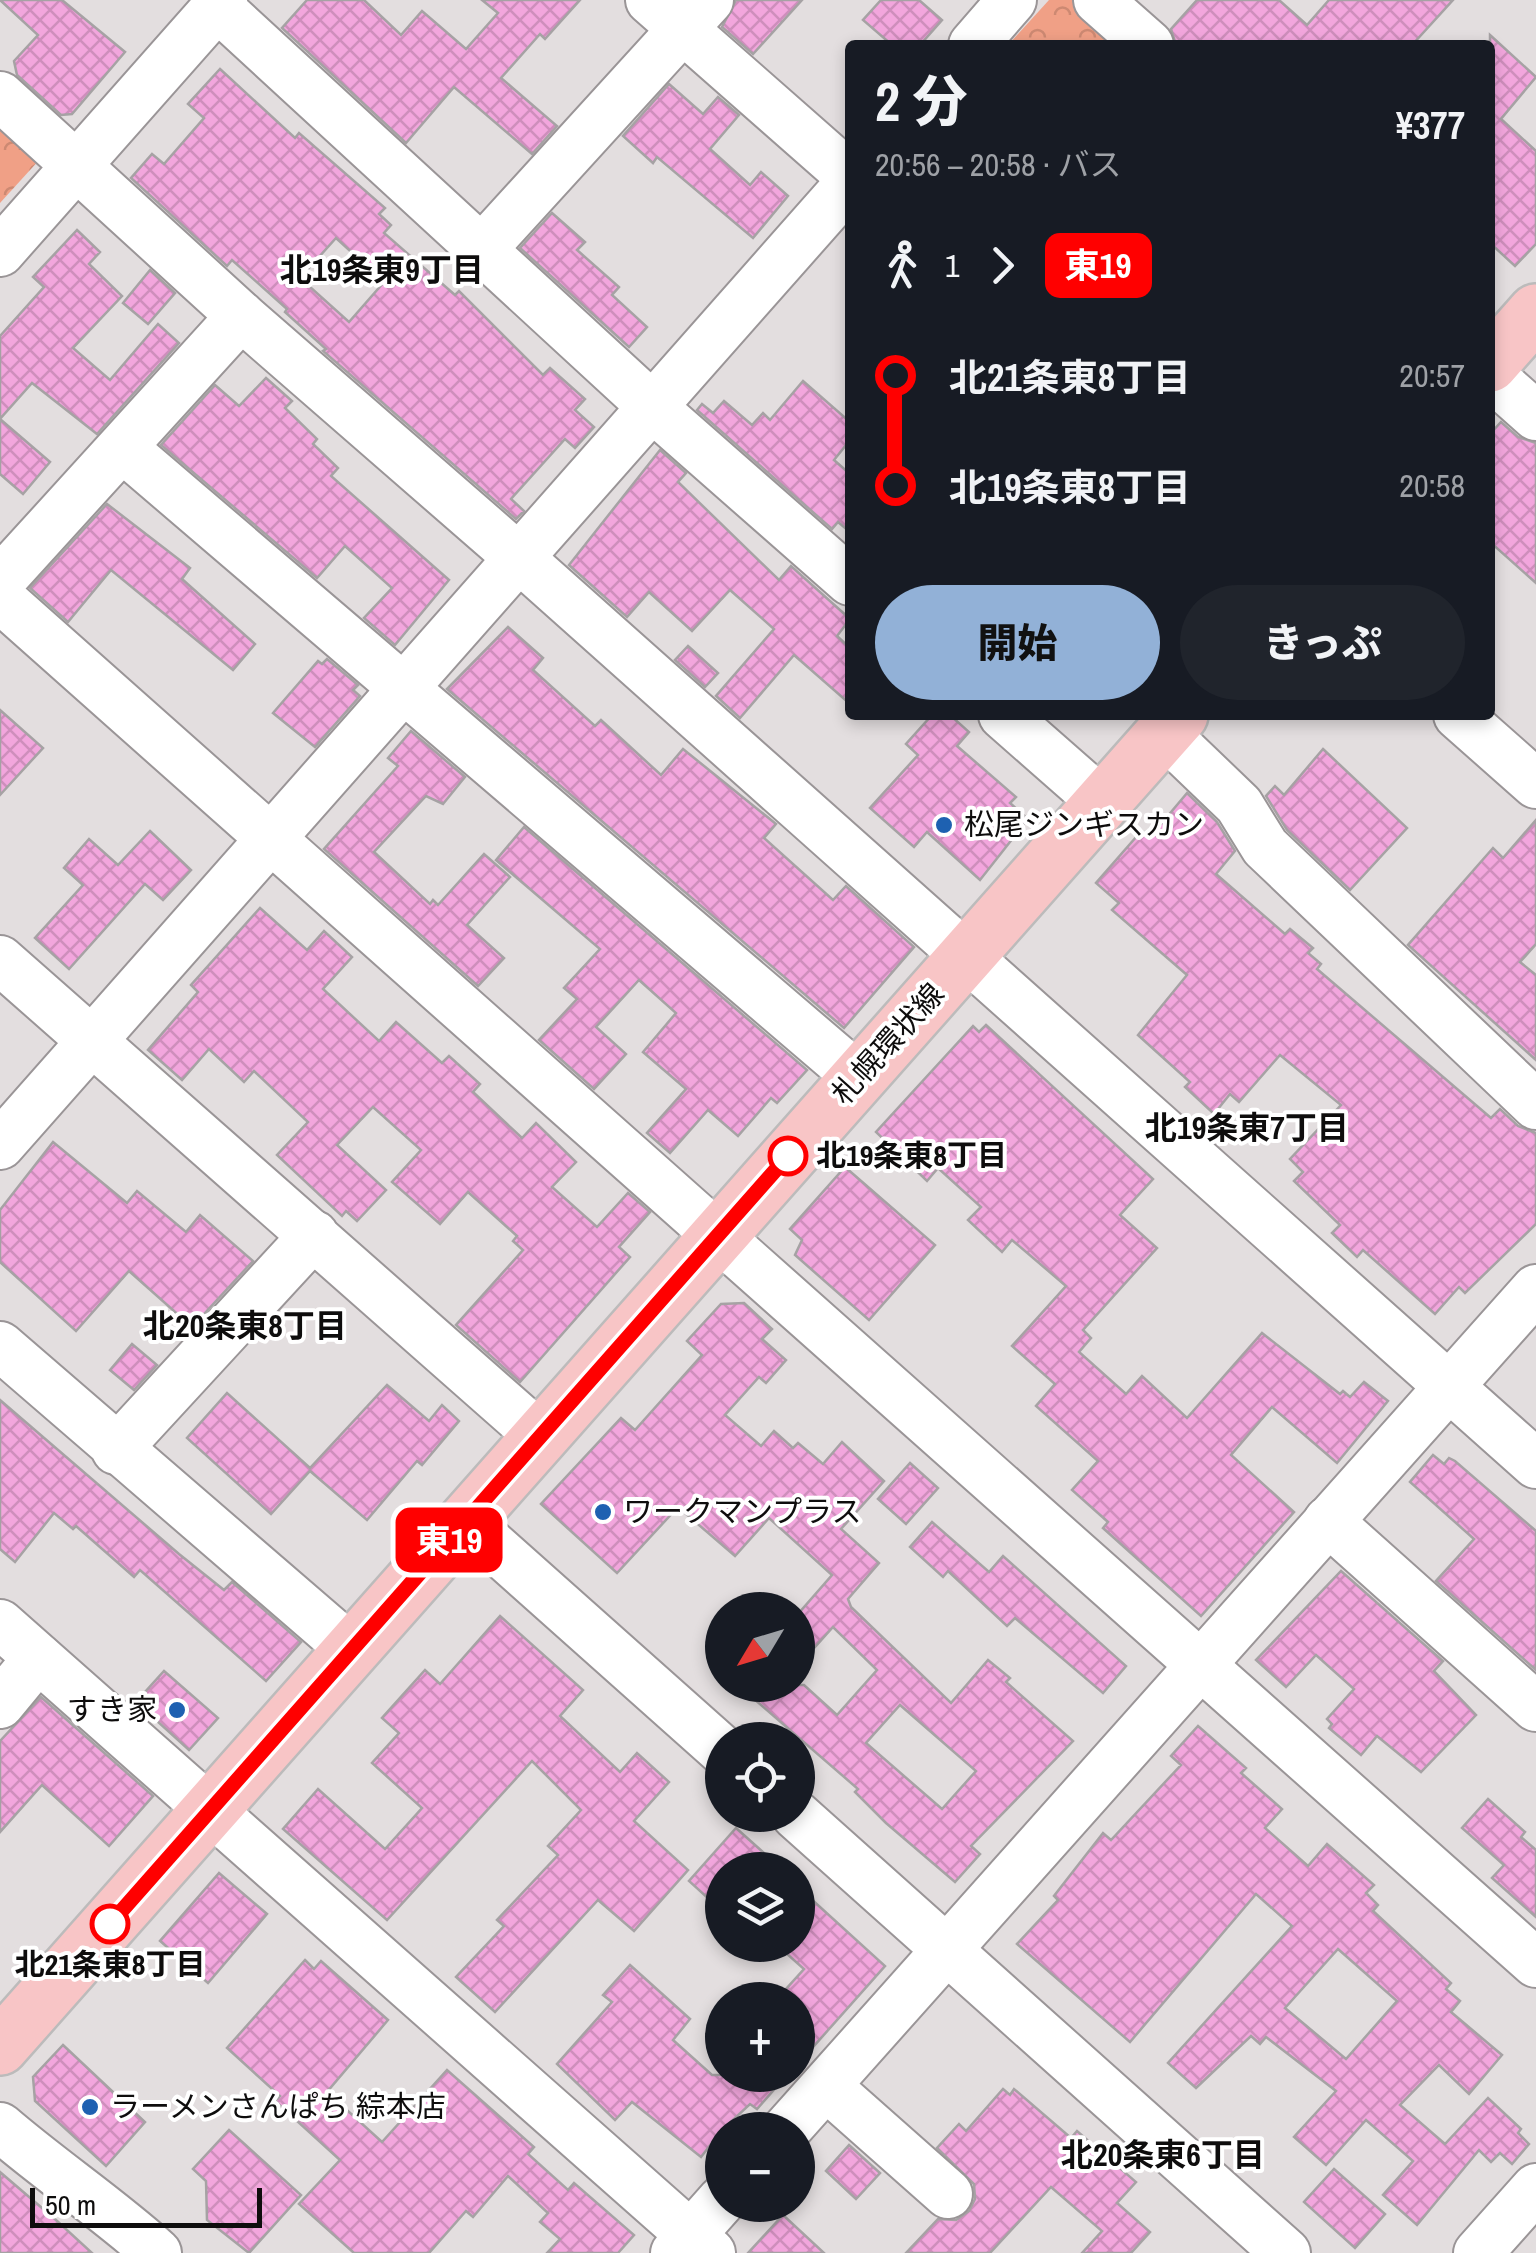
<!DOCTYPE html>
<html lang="ja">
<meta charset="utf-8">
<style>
:root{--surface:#171b24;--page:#20242c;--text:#f1f3f6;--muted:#9ea1a6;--accent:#92b1d7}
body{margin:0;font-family:"Archivo Narrow","Noto Sans JP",sans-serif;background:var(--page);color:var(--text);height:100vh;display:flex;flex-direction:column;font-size:38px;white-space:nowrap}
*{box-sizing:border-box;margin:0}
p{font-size:32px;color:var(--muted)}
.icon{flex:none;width:55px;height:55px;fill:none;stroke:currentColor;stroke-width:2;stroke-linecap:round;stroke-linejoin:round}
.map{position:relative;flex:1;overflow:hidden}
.details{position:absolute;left:845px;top:40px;width:650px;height:680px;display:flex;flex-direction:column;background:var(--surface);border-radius:10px;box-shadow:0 5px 15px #0003}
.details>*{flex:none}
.badge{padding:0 20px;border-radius:15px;font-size:35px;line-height:65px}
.needle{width:65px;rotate:232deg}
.buttons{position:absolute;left:705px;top:1592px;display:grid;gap:20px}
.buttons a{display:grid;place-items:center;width:110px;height:110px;border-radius:50%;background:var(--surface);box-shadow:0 5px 15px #0003;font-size:50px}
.scale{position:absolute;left:30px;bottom:25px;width:232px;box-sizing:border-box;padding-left:10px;border:5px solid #0e0d0d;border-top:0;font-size:28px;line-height:35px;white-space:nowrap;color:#0e0d0d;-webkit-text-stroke:8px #fff;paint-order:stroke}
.map>.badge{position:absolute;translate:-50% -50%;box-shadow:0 0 0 5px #fff}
.legs{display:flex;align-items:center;gap:15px;height:110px;padding:0 30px;font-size:32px}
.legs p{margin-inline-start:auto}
.overview{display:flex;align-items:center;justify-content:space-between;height:170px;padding:0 30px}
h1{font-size:55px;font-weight:800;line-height:75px}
.primary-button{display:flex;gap:20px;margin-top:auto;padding:20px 30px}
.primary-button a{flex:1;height:115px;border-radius:60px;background:var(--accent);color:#111;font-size:40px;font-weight:800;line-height:115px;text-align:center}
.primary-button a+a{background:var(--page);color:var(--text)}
ul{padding:0 30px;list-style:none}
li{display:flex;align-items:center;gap:35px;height:110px;font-size:38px}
li i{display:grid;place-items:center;width:15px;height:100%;margin:0 12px;background:currentColor}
li i::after{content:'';width:25px;height:25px;margin:-12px;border:8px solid;border-radius:50%;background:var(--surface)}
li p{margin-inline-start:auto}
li:first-child i{background:linear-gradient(#0000 50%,currentColor 0)}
li:last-child i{background:linear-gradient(currentColor 50%,#0000 0)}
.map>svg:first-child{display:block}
.park{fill:url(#park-crowns)}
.building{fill:url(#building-cross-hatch);stroke:#a6a2a4;stroke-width:2.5;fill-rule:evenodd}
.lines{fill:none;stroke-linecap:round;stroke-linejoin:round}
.minor-casing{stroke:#9a9597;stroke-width:52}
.major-casing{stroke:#bcbbbb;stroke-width:60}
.minor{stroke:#fff;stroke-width:48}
.major{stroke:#f8c5c6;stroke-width:55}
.line-1-casing{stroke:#fff;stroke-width:22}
.line-1{stroke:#f00;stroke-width:15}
.poi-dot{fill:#1e61b1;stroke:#fff;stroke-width:4}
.stop-1-dot{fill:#fff;stroke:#f00;stroke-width:5}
.labels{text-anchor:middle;stroke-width:8;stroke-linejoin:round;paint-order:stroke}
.poi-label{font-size:30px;fill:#0e0d0d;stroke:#fff;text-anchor:start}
.street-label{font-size:30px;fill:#0e0d0d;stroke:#fff}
.stop-label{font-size:30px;font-weight:bold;fill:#0e0d0d;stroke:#fff;text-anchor:start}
.neighbourhood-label{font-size:32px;font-weight:bold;fill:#0e0d0d;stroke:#fff}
</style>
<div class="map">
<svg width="1536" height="2253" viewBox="0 0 1536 2253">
<defs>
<pattern id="park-crowns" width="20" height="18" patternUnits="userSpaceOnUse" patternTransform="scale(2.5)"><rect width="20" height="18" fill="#f0a086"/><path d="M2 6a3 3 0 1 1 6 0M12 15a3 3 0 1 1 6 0" fill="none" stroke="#cd8972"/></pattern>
<pattern id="building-cross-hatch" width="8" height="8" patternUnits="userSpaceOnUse" patternTransform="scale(2.5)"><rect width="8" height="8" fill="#f2a6dd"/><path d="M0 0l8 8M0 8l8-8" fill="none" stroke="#ce8ebc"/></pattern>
</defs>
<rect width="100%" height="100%" fill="#e3dedf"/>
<g class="park">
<path d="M 1049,0 L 1075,0 L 1126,45 L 1008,45 Z"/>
<path d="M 0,122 L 41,158 L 0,203 Z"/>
</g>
<g class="building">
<path d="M 0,0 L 62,0 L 125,52 L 72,114 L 61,115 L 17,75 L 14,61 L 38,35 Z"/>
<path d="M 307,0 L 364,0 L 401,35 L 422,11 L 466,49 L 498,13 L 482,0 L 580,0 L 545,39 L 540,34 L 501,78 L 557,126 L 532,154 L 454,87 L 406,143 L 282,28 Z"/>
<path d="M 736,0 L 802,0 L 753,54 L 722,27 Z"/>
<path d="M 881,0 L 919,0 L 942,20 L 920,45 L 892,45 L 863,20 Z"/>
<path d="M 1197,0 L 1279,0 L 1307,25 L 1329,0 L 1453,0 L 1412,45 L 1176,45 L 1171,29 Z"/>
<path d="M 1490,35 L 1536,77 L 1501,119 L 1536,151 L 1536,244 L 1515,266 L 1490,243 Z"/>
<path d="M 220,69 L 295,138 L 299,133 L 385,208 L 379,214 L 391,225 L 384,233 L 455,295 L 459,291 L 543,375 L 550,368 L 585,399 L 575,410 L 594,427 L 575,448 L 565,439 L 511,499 L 524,511 L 516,519 L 323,351 L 326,349 L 285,312 L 287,309 L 232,260 L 227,266 L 131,178 L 152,154 L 164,164 L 204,118 L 188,104 ZM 336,238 L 384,282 L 349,322 L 300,278 Z"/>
<path d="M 669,84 L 703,114 L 718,97 L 739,115 L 710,149 L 750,185 L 761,172 L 788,196 L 753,238 L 657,157 L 653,163 L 623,136 Z"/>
<path d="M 552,213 L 585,242 L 577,250 L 619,287 L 612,295 L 647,327 L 629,347 L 520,248 Z"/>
<path d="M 77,230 L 100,252 L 89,264 L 122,296 L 73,348 L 110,380 L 158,324 L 179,343 L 97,434 L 32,383 L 0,419 L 50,462 L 23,494 L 0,474 L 0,336 L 44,287 L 33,277 Z"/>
<path d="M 150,270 L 175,293 L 148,324 L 123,303 Z"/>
<path d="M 266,378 L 292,401 L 285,408 L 317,439 L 313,444 L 338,468 L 331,476 L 449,580 L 395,645 L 364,618 L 392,588 L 345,546 L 317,578 L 161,445 L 215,385 L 239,406 Z"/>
<path d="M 803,381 L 850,422 L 850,440 L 834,460 L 850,474 L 850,532 L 838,522 L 832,529 L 697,410 L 702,404 L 713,413 L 724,401 L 752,425 L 763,413 L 770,420 Z"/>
<path d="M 1501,422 L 1518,437 L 1536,443 L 1536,583 L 1490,542 L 1490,434 Z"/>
<path d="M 660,450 L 686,473 L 678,482 L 779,580 L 791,566 L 850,619 L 837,636 L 850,648 L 850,704 L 794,655 L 740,718 L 716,696 L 774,629 L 730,590 L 692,631 L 649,592 L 627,617 L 569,565 Z"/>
<path d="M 107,504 L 190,568 L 182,579 L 255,644 L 233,670 L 111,570 L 68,622 L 30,588 Z"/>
<path d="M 508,627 L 543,658 L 533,670 L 595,726 L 601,720 L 661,775 L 683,749 L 776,824 L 764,838 L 833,900 L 846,886 L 914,947 L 844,1028 L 447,689 Z"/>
<path d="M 688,646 L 718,673 L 705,687 L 675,660 Z"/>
<path d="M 327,659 L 358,685 L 353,690 L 360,696 L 315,747 L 273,713 L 318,661 L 322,664 Z"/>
<path d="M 0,710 L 43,748 L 0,795 Z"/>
<path d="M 932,715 L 950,715 L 969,732 L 957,746 L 1016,797 L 1010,803 L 1028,819 L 980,880 L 927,832 L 914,847 L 870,808 L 918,755 L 906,744 Z"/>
<path d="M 411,731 L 465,777 L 443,804 L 426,796 L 374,852 L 430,904 L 433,900 L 438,905 L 484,854 L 510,877 L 467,925 L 504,958 L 478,986 L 324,849 L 398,766 L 388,758 Z"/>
<path d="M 1323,749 L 1407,828 L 1350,890 L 1287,830 L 1266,796 L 1275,786 L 1284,795 Z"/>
<path d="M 1187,793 L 1217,822 L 1235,851 L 1216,874 L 1285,934 L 1290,929 L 1313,948 L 1308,953 L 1321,964 L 1317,969 L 1491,1118 L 1500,1109 L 1518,1126 L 1536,1133 L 1536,1224 L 1465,1293 L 1459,1287 L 1435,1314 L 1363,1250 L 1357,1257 L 1332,1233 L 1340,1225 L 1294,1181 L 1303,1172 L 1290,1159 L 1341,1105 L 1280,1055 L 1239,1102 L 1230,1094 L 1214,1114 L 1185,1087 L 1190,1082 L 1138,1035 L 1187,975 L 1112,910 L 1119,903 L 1096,883 L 1137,836 L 1161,824 Z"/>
<path d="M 1536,820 L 1536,944 L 1520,962 L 1536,975 L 1536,1060 L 1408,945 L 1493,848 L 1503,858 Z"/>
<path d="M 524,827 L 807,1070 L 777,1103 L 771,1098 L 738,1136 L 708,1110 L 670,1153 L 647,1133 L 686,1089 L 643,1052 L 676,1013 L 639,980 L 596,1027 L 626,1054 L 594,1089 L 539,1040 L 577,999 L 564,988 L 600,949 L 496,860 Z"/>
<path d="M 150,831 L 191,870 L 163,900 L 145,884 L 69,969 L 35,938 L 83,885 L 64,868 L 89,839 L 118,865 Z"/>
<path d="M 260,908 L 307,950 L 324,931 L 352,957 L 323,989 L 379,1041 L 396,1022 L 442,1063 L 449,1056 L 480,1084 L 473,1092 L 522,1138 L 536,1123 L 576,1162 L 552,1187 L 597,1227 L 628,1193 L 650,1212 L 619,1247 L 630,1257 L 520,1382 L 456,1325 L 523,1250 L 513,1241 L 517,1236 L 468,1192 L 440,1224 L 392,1182 L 421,1150 L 373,1107 L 337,1145 L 386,1190 L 357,1221 L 346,1211 L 342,1216 L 277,1155 L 308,1122 L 254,1071 L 244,1082 L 209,1049 L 182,1080 L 148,1050 L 198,992 L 191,985 Z"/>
<path d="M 986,1025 L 1153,1179 L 1120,1215 L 1157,1248 L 1083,1330 L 1091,1338 L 1079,1352 L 1126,1394 L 1142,1376 L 1187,1418 L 1262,1333 L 1340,1394 L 1343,1391 L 1350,1397 L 1364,1382 L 1388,1401 L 1337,1463 L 1272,1407 L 1231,1455 L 1294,1512 L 1201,1616 L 1103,1528 L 1108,1522 L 1072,1490 L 1098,1461 L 1036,1406 L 1055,1384 L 1012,1346 L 1066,1286 L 1012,1240 L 1002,1252 L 968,1220 L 981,1207 L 938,1168 L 927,1181 L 876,1132 L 973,1026 L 979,1032 Z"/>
<path d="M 53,1142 L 127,1203 L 137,1191 L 186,1232 L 200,1215 L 253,1261 L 192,1327 L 129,1271 L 76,1331 L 0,1262 L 0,1210 Z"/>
<path d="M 845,1167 L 935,1245 L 869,1320 L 795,1255 L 802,1240 L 790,1229 Z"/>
<path d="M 744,1303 L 772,1329 L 762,1339 L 786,1360 L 766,1383 L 759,1377 L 725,1415 L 761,1446 L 774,1431 L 793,1448 L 798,1443 L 823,1464 L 842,1442 L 884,1481 L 841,1529 L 879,1563 L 848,1599 L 851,1607 L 951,1703 L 988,1660 L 1010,1678 L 1006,1682 L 1073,1741 L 971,1846 L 980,1854 L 955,1882 L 886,1823 L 855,1792 L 858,1789 L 738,1685 L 804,1685 L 837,1715 L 877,1670 L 833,1627 L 798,1666 L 798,1614 L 832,1575 L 769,1518 L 735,1556 L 678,1507 L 617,1573 L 541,1504 L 621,1418 L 635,1430 L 702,1355 L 687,1341 L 721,1304 ZM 900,1705 L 976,1771 L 942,1809 L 866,1743 Z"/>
<path d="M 132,1344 L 157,1365 L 134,1390 L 110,1370 Z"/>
<path d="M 387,1385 L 429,1421 L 442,1405 L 459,1421 L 422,1465 L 417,1461 L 367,1520 L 310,1471 L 271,1514 L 187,1438 L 227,1393 L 310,1468 Z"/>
<path d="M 0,1400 L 179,1554 L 224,1590 L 232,1582 L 301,1642 L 266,1681 L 140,1570 L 134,1577 L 76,1526 L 73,1529 L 54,1513 L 15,1562 L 0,1549 Z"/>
<path d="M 1433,1455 L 1444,1464 L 1449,1458 L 1455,1461 L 1536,1531 L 1536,1670 L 1436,1581 L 1474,1539 L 1410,1482 Z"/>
<path d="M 910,1463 L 938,1488 L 906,1524 L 878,1499 Z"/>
<path d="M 932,1522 L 989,1572 L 1003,1556 L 1126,1666 L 1103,1693 L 1015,1618 L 1007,1626 L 948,1571 L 943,1577 L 910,1547 Z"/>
<path d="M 1341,1571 L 1443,1661 L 1434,1671 L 1476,1715 L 1421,1772 L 1377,1736 L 1361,1755 L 1329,1728 L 1332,1724 L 1327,1719 L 1354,1689 L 1316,1655 L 1286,1687 L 1256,1660 Z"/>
<path d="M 500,1616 L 583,1690 L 560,1716 L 620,1772 L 637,1753 L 669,1782 L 634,1821 L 688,1870 L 634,1931 L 598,1900 L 495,2012 L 456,1977 L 504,1926 L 497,1920 L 558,1855 L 548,1846 L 581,1810 L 532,1761 L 387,1920 L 283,1829 L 318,1789 L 385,1849 L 422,1808 L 372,1763 L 399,1733 L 382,1718 L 425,1670 L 440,1684 Z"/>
<path d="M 164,1671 L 218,1718 L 189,1750 L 136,1702 Z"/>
<path d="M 41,1697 L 153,1796 L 109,1846 L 42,1785 L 0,1832 L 0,1741 Z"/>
<path d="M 1198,1726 L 1246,1768 L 1241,1773 L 1282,1809 L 1265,1828 L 1308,1866 L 1327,1844 L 1374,1885 L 1366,1893 L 1378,1905 L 1373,1911 L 1451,1983 L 1446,1989 L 1460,2001 L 1451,2012 L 1502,2055 L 1469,2094 L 1439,2065 L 1400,2105 L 1445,2144 L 1488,2098 L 1521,2129 L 1518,2133 L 1529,2144 L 1512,2164 L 1500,2153 L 1491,2162 L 1479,2150 L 1417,2225 L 1383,2195 L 1413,2161 L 1366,2120 L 1326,2165 L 1294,2137 L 1336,2091 L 1266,2037 L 1260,2044 L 1251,2036 L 1196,2088 L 1168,2063 L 1292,1926 L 1256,1894 L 1130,2042 L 1017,1944 L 1058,1900 L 1054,1896 L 1103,1833 L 1111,1840 L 1181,1765 L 1171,1756 ZM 1338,1949 L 1397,2001 L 1346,2059 L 1285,2008 Z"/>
<path d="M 1488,1799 L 1525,1832 L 1521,1837 L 1536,1850 L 1536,1917 L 1492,1878 L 1504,1865 L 1462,1828 Z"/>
<path d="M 736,1828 L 783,1870 L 722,1870 L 722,1911 L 689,1881 Z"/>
<path d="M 219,1873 L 267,1914 L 208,1983 L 160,1941 Z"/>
<path d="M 798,1887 L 885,1966 L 798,2064 L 798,2000 L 776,2000 L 804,1969 L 777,1945 L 798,1945 Z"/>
<path d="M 305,1960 L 314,1969 L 321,1961 L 388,2020 L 327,2092 L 382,2142 L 447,2070 L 534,2147 L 528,2154 L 568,2190 L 574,2183 L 634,2235 L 618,2253 L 547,2253 L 560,2239 L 540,2222 L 548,2213 L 508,2176 L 473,2217 L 466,2211 L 429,2253 L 354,2253 L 299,2204 L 340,2160 L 275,2101 L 280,2096 L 227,2048 Z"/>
<path d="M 630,1965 L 690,2019 L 673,2040 L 712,2075 L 787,2075 L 757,2109 L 750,2104 L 722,2130 L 701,2157 L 632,2102 L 615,2120 L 557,2064 L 612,2002 L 603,1995 Z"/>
<path d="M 63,2045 L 145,2122 L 106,2166 L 35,2101 L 33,2077 Z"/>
<path d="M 1003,2089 L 1010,2095 L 1014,2089 L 1071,2138 L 1077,2131 L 1136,2182 L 1117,2203 L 1150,2232 L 1131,2253 L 1082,2253 L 1102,2231 L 1051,2187 L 990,2253 L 906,2253 L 938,2219 L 956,2220 L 969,2211 L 975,2199 L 974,2184 L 937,2148 L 959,2124 L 966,2131 Z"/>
<path d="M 229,2130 L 301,2195 L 249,2253 L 207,2220 L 206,2181 L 193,2169 Z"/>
<path d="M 849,2145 L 880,2173 L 856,2199 L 826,2171 Z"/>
<path d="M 1334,2169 L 1385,2214 L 1355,2248 L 1304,2202 Z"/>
<path d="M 0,2172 L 56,2220 L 92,2253 L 0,2253 Z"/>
<path d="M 783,2215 L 824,2253 L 748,2253 Z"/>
</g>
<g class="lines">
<g class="minor-casing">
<g id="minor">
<path d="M 650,0 L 850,176"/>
<path d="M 1098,0 L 1149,45"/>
<path d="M 217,6 L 668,421 L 850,581"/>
<path d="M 973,45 L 1012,0"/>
<path d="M 0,96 L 241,316 L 535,572 L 1536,1464"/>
<path d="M 483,248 L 709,0"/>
<path d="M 0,252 L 223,0"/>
<path d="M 1490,375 L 1536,416"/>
<path d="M 124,449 L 858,1077"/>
<path d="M 0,581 L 241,316"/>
<path d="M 0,598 L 1536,1963"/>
<path d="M 1003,715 L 1102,802"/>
<path d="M 1458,715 L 1536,784"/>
<path d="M 1164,733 L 1239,805 L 1265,847 L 1536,1105"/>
<path d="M 0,960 L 541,1437"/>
<path d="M 0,1145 L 850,183"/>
<path d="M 0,1346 L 352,1650"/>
<path d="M 116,1450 L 314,1235"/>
<path d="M 465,1521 L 722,1750"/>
<path d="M 1328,1521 L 1536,1707"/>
<path d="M 0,1624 L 711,2253"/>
<path d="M 0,1704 L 38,1658"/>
<path d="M 796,1815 L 1286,2253"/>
<path d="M 826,2086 L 948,2194"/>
<path d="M 0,2127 C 51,2171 107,2208 157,2253"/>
<path d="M 786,2130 L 1536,1289"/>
<path d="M 675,2253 L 722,2200"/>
<path d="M 1478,2253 L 1536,2188"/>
</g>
</g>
<g class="major-casing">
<g id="major">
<path d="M 1490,364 L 1536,312"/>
<path d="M 0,2047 L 1180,715"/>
</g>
</g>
<use href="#minor" class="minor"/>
<use href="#major" class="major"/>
</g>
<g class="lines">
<g class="line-1-casing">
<path id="line-1" d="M 110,1924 L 788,1156"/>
</g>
<use href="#line-1" class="line-1"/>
</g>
<g class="poi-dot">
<circle cx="944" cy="825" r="10"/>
<circle cx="603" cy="1512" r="10"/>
<circle cx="177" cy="1710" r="10"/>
<circle cx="90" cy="2107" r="10"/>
</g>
<g class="stop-1-dot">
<circle cx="788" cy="1156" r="18"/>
<circle cx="110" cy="1924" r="18"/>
</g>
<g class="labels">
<g class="poi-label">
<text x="964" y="835">松尾ジンギスカン</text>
<text x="623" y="1522">ワークマンプラス</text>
<text x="157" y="1720" text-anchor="end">すき家</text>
<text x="110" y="2117">ラーメンさんぱち 綜本店</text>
</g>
<g class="street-label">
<text transform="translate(888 1044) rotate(-48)" y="10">札幌環状線</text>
</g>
<g class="stop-label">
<text x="816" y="1166">北19条東8丁目</text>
<text x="110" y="1975" text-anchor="middle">北21条東8丁目</text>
</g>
<g class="neighbourhood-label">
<text x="382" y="281">北19条東9丁目</text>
<text x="1247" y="1139">北19条東7丁目</text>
<text x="245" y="1337">北20条東8丁目</text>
<text x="1163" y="2166">北20条東6丁目</text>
</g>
</g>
</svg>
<div class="buttons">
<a><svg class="needle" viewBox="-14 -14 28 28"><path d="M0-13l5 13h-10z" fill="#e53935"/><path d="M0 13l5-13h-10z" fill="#9ea1a6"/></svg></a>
<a><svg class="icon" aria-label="locate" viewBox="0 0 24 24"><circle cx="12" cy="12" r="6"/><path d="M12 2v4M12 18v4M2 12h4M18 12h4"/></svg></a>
<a><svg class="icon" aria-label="layers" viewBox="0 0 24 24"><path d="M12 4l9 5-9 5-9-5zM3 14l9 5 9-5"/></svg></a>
<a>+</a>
<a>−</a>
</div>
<div class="scale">50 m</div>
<b class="badge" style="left:449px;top:1540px;background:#f00;color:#fff">東19</b>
<section class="details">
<div class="overview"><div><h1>2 分</h1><p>20:56 – 20:58 · バス</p></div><b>¥377</b></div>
<div class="legs"><svg class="icon" aria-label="walk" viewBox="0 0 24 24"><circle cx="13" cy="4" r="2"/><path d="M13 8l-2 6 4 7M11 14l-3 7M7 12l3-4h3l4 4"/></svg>1<svg class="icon" aria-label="forward" viewBox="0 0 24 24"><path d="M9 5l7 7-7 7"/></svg><b class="badge" style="background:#f00;color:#fff">東19</b></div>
<ul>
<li><i style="color:#f00"></i><b>北21条東8丁目</b><p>20:57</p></li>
<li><i style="color:#f00"></i><b>北19条東8丁目</b><p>20:58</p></li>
</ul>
<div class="primary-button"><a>開始</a><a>きっぷ</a></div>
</section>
</div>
